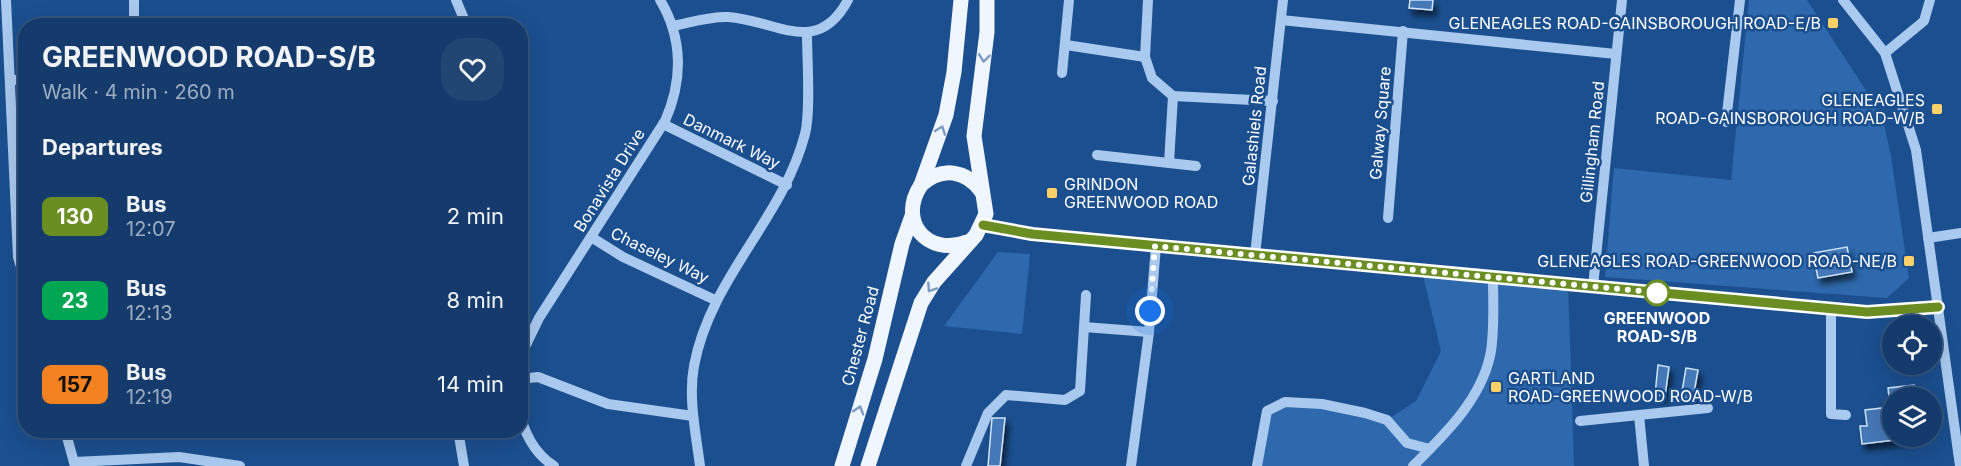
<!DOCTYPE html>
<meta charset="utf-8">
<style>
:root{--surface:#143b6b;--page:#214673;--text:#f1f3f6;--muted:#9dadc1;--line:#33557e}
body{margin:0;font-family:Inter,sans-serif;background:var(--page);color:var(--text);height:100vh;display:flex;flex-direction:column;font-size:22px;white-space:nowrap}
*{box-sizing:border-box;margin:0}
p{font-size:20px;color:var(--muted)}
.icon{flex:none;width:33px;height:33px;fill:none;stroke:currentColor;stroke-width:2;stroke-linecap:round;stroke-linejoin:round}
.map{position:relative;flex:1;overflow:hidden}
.sheet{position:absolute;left:18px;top:18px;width:510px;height:420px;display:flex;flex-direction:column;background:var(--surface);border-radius:24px;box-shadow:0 6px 24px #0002,0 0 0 2px var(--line)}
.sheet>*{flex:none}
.badge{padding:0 12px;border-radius:9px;font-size:21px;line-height:39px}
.fabs{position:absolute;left:1882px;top:315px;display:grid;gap:12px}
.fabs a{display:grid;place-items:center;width:60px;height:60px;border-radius:50%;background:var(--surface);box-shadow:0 6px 24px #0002,0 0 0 2px var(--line);font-size:30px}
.you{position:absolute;width:30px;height:30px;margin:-15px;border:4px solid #fff;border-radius:50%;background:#1a73e8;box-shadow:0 0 0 9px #1a73e833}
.map>.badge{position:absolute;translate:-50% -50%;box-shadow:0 0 0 3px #fff}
h2{padding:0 24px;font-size:22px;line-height:54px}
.round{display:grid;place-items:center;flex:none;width:63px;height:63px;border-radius:24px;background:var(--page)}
.overview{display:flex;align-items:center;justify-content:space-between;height:102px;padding:0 24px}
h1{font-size:28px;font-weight:700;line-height:45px}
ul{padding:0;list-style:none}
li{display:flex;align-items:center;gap:18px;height:84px;padding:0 24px}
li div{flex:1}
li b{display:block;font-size:22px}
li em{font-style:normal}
li .badge{min-width:66px;font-weight:700;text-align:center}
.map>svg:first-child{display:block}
.green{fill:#2e69ad}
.building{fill:#4478b7;stroke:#cfe3fa;stroke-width:1.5;filter:url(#shadow)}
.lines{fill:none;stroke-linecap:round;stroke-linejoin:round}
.minor{stroke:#a9c9ee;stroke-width:10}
.major{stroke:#f0f6ff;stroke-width:15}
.oneway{stroke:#7b9ac1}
.line-casing{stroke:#fff;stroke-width:14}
.line{stroke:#6b8e23;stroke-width:9}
.walk{stroke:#fff;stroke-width:6;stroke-dasharray:0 10.8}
.poi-dot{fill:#ffd166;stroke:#1b4f8f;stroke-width:2}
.stop-dot{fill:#fff;stroke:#6b8e23;stroke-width:3}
.labels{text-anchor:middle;stroke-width:5;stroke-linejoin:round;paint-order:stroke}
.poi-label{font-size:16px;fill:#fff;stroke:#1b4f8f;text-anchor:end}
.street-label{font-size:16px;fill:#fff;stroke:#1b4f8f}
.stop-label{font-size:16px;font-weight:bold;fill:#fff;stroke:#1b4f8f}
</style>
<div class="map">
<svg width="1961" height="466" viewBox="0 0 1961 466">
<defs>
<filter id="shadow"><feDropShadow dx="3.5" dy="6" stdDeviation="3" flood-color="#0009"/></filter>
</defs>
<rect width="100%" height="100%" fill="#1b4f8f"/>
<g class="green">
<path d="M 1749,0 L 1807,0 L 1882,115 L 1891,156 L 1909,278 L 1887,298 L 1605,277 L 1614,168 L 1731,180 Z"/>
<path d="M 998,252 L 1030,254 L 1022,334 L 944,326 Z"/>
<path d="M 1422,271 L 1493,283 L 1568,284 L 1574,466 L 1257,466 L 1267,411 L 1285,402 L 1387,420 L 1416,401 L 1441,351 Z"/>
</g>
<g class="building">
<path d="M 1410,0 L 1433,0 L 1432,10 L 1409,8 Z"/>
<path d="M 1847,247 L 1852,272 L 1818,278 L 1813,253 Z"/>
<path d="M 1658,365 L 1669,367 L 1665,396 L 1655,395 Z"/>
<path d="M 1686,368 L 1698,370 L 1693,399 L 1681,397 Z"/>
<path d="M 1914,385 L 1916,398 L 1893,398 L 1893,436 L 1920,437 L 1862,444 L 1860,426 L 1867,426 L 1865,410 L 1890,407 L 1888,388 Z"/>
<path d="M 992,418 L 1005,418 L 1000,466 L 988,466 Z"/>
</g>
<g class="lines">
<g class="minor">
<path d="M 6,0 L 18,257 L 26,283"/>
<path d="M 456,0 L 467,26"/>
<path d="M 1148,0 L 1145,57 L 1152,78 L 1173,96 L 1273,101"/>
<path d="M 1843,0 L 1885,53 L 1916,150 L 1960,466"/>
<path d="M 1281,20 L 1616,54"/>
<path d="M 134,26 L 134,0"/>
<path d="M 672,26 C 689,23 710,16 728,17 C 776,20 817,58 848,0"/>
<path d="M 1066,45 L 1145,57"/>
<path d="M 1885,53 L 1924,21 L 1930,0"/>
<path d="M 1062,73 L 1069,0"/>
<path d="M 10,80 L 26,80"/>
<path d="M 1726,122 L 1740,0"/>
<path d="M 663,124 L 787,185"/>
<path d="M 1097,155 L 1196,166"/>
<path d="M 1169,163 L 1173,96"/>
<path d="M 1388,218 L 1403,31"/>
<path d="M 983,225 L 1032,234 L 1867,312 L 1938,307"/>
<path d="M 591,237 L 623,257 L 715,300"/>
<path d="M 1928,238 L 1961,233"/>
<path d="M 1255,255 L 1283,0"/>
<path d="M 1593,287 L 1622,0"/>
<path d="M 1831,309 L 1831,414 L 1846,415"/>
<path d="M 1084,327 L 1149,332"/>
<path d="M 520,366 L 523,351 L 539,318 L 665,121 C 683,81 683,38 660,0"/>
<path d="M 520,379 L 538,377 L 608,404 L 693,416"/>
<path d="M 520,409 C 522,431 535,454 554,466"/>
<path d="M 1639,415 L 1644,466"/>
<path d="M 1580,421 L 1708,408"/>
<path d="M 65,430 L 75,466"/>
<path d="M 458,430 L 464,466"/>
<path d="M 74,462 L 179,457 L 240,466"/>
<path d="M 700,466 C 696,434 688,398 694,366 C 710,278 783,219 805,134 C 811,111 807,59 807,34"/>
<path d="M 966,466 L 988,413 L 1006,395 L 1065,400 L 1080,391 L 1086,295"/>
<path d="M 1131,466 L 1149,332 L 1156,246"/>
<path d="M 1257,466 L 1267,411 L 1285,402 L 1322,404 L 1365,413 L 1387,420 L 1407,443 L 1430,449"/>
<path d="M 1413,466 C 1444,435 1480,401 1490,356 C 1495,334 1493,301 1493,277"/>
</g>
<g class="major">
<path d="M 961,0 L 954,72 L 946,115 L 921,185 C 897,221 927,257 967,242"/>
<path d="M 921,185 C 942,166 966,170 982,192"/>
<path d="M 842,466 L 875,359 L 902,244 L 912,216"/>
<path d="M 868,466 L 921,303 L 934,282 L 976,235 L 986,214 L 974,136 L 987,32 L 987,0"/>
</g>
</g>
<defs><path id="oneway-chevron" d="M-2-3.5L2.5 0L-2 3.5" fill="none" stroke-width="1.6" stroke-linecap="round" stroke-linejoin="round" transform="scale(1.5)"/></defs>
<g class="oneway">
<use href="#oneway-chevron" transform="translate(984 58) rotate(97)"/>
<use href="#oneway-chevron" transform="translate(941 130) rotate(-70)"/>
<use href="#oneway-chevron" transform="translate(931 288) rotate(124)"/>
<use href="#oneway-chevron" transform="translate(859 410) rotate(-73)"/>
</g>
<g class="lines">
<g class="line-casing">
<path id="line" d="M 983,225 L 1032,234 L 1867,312 L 1938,307"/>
</g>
<use href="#line" class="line"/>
<path class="walk" d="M 1150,311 L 1155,246 L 1664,293 L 1657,293"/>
</g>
<g class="poi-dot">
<rect x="1827" y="17" width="12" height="12" rx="3"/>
<rect x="1931" y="103" width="12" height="12" rx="3"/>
<rect x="1046" y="187" width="12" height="12" rx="3"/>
<rect x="1903" y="255" width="12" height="12" rx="3"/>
<rect x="1490" y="381" width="12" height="12" rx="3"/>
</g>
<circle class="stop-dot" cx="1657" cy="293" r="12"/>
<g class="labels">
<g class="poi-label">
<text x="1821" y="29">GLENEAGLES ROAD-GAINSBOROUGH ROAD-E/B</text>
<text x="1925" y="106">GLENEAGLES<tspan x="1925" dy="18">ROAD-GAINSBOROUGH ROAD-W/B</tspan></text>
<text x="1064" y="190" text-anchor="start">GRINDON<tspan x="1064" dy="18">GREENWOOD ROAD</tspan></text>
<text x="1897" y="267">GLENEAGLES ROAD-GREENWOOD ROAD-NE/B</text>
<text x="1508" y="384" text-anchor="start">GARTLAND<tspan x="1508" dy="18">ROAD-GREENWOOD ROAD-W/B</tspan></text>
</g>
<g class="street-label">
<text transform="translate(1380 123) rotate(-85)" y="6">Galway Square</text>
<text transform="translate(1254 126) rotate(-84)" y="6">Galashiels Road</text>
<text transform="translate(732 141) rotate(26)" y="6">Danmark Way</text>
<text transform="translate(1592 142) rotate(-84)" y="6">Gillingham Road</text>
<text transform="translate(609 180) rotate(-58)" y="6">Bonavista Drive</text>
<text transform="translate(660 255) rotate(26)" y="6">Chaseley Way</text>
<text transform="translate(860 336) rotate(-75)" y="6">Chester Road</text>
</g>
<g class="stop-label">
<text x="1657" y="324">GREENWOOD<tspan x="1657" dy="18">ROAD-S/B</tspan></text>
</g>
</g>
</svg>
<div class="fabs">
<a><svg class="icon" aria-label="locate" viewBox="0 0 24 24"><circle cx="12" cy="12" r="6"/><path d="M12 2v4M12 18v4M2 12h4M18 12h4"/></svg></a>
<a><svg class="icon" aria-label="layers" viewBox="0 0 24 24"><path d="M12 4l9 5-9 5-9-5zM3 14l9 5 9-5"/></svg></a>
</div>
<div class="you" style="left:1150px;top:311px"></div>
<section class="sheet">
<div class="overview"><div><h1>GREENWOOD ROAD-S/B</h1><p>Walk · 4 min · 260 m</p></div><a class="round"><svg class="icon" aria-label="heart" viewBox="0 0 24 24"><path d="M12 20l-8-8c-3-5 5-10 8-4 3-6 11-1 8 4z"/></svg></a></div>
<h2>Departures</h2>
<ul>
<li><span class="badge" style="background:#6b8e23;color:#fff">130</span><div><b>Bus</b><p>12:07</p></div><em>2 min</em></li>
<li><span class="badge" style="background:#00a651;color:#fff">23</span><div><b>Bus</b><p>12:13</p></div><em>8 min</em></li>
<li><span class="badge" style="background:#f58220;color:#111">157</span><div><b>Bus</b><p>12:19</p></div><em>14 min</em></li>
</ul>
</section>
</div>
